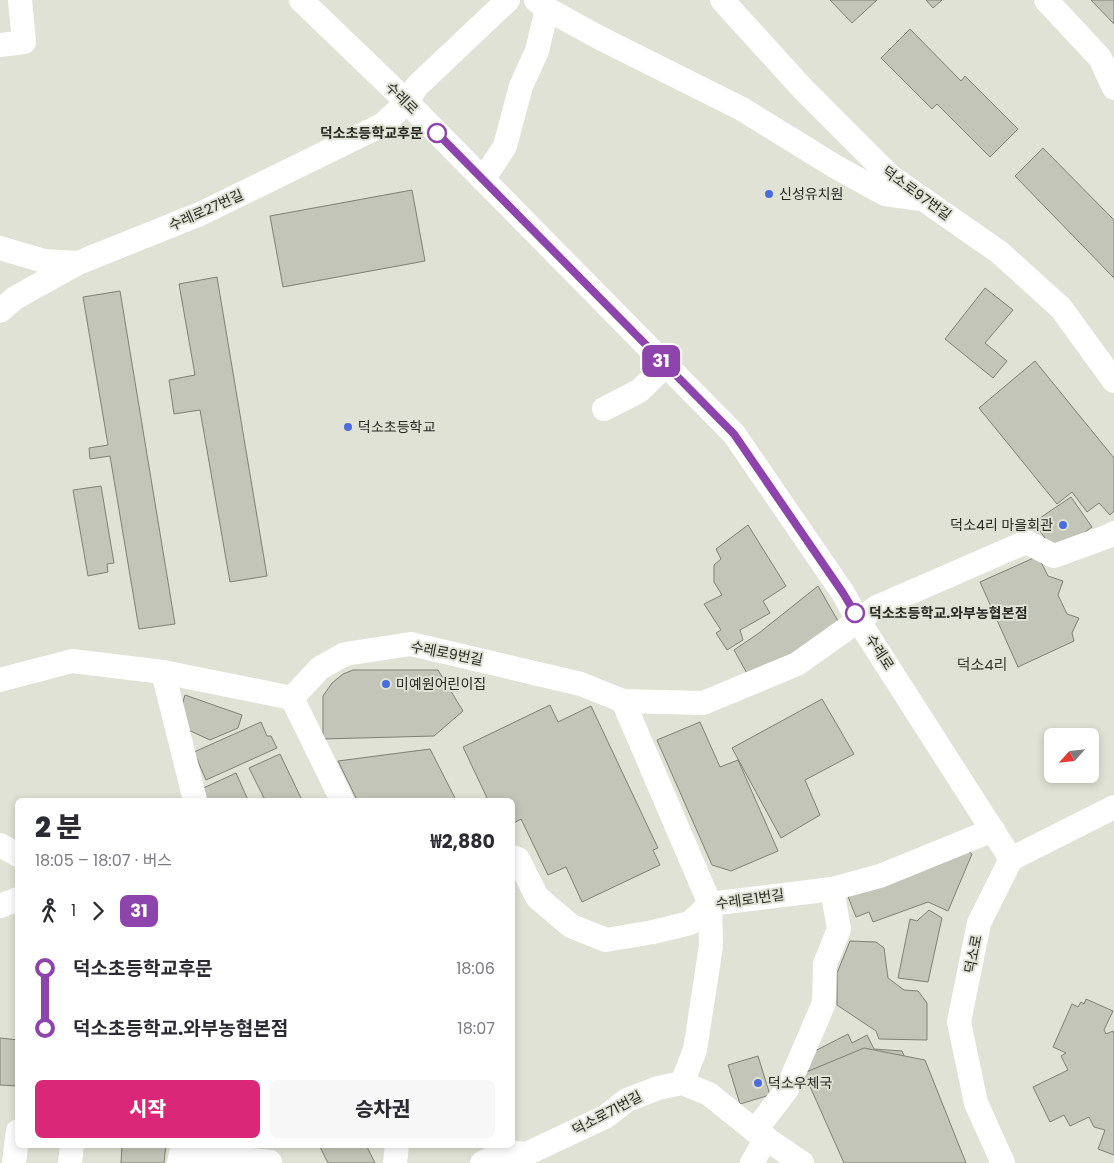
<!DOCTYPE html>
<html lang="ko">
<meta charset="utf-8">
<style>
:root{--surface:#fff;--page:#f7f7f7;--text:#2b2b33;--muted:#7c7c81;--accent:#db2777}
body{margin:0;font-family:Poppins,"Noto Sans KR",sans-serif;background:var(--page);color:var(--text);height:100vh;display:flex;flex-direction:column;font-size:19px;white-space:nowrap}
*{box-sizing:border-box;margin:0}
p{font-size:16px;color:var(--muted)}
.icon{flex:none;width:28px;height:28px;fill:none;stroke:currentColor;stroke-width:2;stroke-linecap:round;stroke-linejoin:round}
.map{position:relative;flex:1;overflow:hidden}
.side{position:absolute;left:15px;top:798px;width:500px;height:350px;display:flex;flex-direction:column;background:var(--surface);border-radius:8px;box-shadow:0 2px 8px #0003}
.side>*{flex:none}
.badge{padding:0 10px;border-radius:8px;font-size:18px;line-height:32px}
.needle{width:32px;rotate:243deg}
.tools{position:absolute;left:1044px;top:728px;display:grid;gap:10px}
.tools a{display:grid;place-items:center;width:55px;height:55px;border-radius:8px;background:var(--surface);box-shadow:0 2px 8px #0003;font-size:25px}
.map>.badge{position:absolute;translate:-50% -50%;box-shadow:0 0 0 2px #fff}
.legs{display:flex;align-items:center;gap:8px;height:55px;padding:0 20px;font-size:16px}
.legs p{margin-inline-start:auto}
.summary{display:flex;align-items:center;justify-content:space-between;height:85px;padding:0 20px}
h1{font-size:28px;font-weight:800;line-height:38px}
.primary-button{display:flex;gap:10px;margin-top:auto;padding:10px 20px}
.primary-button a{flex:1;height:58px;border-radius:8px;background:var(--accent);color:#fff;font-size:20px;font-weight:800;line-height:58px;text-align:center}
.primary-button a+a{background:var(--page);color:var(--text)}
ul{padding:0 20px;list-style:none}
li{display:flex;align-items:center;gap:18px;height:60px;font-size:19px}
li i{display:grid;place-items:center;width:8px;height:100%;margin:0 6px;background:currentColor}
li i::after{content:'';width:12px;height:12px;margin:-6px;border:4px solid;border-radius:50%;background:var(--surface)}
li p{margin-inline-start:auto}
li:first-child i{background:linear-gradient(#0000 50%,currentColor 0)}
li:last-child i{background:linear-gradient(currentColor 50%,#0000 0)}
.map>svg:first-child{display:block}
.building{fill:#c2c5b7;stroke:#7e8174}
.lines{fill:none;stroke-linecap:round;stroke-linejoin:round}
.minor{stroke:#fff;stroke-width:24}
.line-1-casing{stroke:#fff;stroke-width:11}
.line-1{stroke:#8e44ad;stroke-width:8}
.stop-1-dot{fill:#fff;stroke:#8e44ad;stroke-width:2.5}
.poi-dot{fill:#4a6cdf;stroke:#dfe2d4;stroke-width:2}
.labels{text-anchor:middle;stroke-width:4;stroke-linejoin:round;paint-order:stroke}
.street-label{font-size:14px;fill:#262822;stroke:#dfe2d4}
.stop-label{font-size:14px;font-weight:bold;fill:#262822;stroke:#dfe2d4;text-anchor:end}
.poi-label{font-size:14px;fill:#262822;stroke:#dfe2d4;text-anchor:start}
.neighbourhood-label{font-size:15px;fill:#36382d;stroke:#dfe2d4}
</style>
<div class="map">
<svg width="1114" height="1163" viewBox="0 0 1114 1163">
<rect width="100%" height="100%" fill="#dfe2d4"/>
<g class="building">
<path d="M 830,0 L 877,0 L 852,23 Z"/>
<path d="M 926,0 L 942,0 L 933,8 Z"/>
<path d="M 1091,0 L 1114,0 L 1114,24 Z"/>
<path d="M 910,29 L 961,81 L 965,76 L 1018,129 L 990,157 L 937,104 L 932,109 L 881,58 Z"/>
<path d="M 1043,148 L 1114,220 L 1114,278 L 1015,176 Z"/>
<path d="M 412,190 L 425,261 L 283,287 L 270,216 Z"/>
<path d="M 217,277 L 267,576 L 230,582 L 200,410 L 174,414 L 169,380 L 195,375 L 179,284 Z"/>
<path d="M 985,288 L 1013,310 L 985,343 L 1007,361 L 993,378 L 945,339 Z"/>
<path d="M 120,291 L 175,624 L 139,629 L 110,456 L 90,459 L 89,448 L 108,445 L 83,297 Z"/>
<path d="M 1035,361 L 1114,458 L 1114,511 L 1110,515 L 1099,503 L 1087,512 L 1072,492 L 1057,504 L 979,408 Z"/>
<path d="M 101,486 L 114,563 L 107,564 L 108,572 L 88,576 L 73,490 Z"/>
<path d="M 1071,497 L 1092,527 L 1055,553 L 1034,522 Z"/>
<path d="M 748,525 L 786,586 L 763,601 L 770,613 L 740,630 L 743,640 L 727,650 L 716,633 L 721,630 L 704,604 L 722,595 L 714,582 L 714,565 L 721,559 L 716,549 Z"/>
<path d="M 1038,556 L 1048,576 L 1063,581 L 1058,595 L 1067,614 L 1079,618 L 1072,633 L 1074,641 L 1018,667 L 980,582 Z"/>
<path d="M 818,586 L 838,621 L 787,659 L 749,677 L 734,650 L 759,633 Z"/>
<path d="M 353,670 L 438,670 L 463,711 L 434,736 L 323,739 L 323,696 L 332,683 L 343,674 Z"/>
<path d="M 185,695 L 242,715 L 238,728 L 210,740 L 184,728 L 181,708 Z"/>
<path d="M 822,699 L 854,754 L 805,780 L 820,815 L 781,838 L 732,748 Z"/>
<path d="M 550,705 L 558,722 L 591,706 L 658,848 L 653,850 L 660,865 L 582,902 L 566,867 L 548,875 L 521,819 L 512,824 L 512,800 L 488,800 L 463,747 Z"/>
<path d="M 261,722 L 267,736 L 271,736 L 277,748 L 206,780 L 194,752 Z"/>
<path d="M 700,722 L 720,767 L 738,760 L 778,851 L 731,871 L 712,865 L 657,740 Z"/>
<path d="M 430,749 L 456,800 L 357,800 L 338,761 Z"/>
<path d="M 280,754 L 302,800 L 265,800 L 249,768 Z"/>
<path d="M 236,773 L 248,800 L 204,800 L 199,790 Z"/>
<path d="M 967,850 L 972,854 L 948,911 L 928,902 L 873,922 L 869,912 L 856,917 L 847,894 Z"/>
<path d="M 929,910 L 942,918 L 928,982 L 898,978 L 910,919 L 917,921 Z"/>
<path d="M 850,941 L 876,942 L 884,948 L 888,978 L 904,990 L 918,991 L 927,1003 L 927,1040 L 879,1039 L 876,1031 L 837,1005 L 837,973 Z"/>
<path d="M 1086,999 L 1113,1011 L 1104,1030 L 1106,1034 L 1113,1031 L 1114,1034 L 1114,1155 L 1098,1149 L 1105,1130 L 1094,1127 L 1089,1117 L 1070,1126 L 1064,1115 L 1050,1122 L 1033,1087 L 1068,1070 L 1061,1056 L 1066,1053 L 1053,1047 L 1072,1004 L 1078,1007 L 1081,1002 L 1084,1004 Z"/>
<path d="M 848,1034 L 852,1043 L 867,1035 L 874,1049 L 902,1051 L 951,1163 L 885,1163 L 883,1159 L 875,1160 L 849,1099 L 835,1099 L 819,1095 L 806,1066 L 813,1052 Z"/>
<path d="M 0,1038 L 18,1040 L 18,1086 L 0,1085 Z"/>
<path d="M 864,1048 L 925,1060 L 966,1163 L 844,1163 L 804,1073 Z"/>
<path d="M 758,1056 L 770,1095 L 740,1104 L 728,1065 Z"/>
<path d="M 122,1145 L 166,1145 L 164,1163 L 121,1163 Z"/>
<path d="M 319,1145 L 366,1145 L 375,1163 L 328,1163 Z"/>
</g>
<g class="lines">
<g class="minor">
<path d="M 301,0 L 407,102 L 734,434 L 843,593 L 858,620 L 1011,859"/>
<path d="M 536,0 L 547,9 L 600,38 L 742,109 L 836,167 L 885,194 L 921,199"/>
<path d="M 722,0 L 803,89 L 890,176 L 999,252 L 1061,308 L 1114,381"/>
<path d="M 1046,0 L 1100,58 L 1114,88"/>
<path d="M 0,45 L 24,42 L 20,0"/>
<path d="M 483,180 L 505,146 L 521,86 L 537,51 L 547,9"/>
<path d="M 0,248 L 44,261 L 78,263"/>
<path d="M 0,311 L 15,298 L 78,263 L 200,214 L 382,125 L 407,102 L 417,86 L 508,0"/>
<path d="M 604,409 L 639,391 L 665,366"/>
<path d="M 163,672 L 195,800"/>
<path d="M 0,680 L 72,661 L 163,672 L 292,698 L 320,668 L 345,654 L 411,644 L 581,684 L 623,701 L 703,703 L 797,664 L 877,607 L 1026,542 L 1054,556 L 1109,536 L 1114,533"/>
<path d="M 292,698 L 342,800"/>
<path d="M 623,701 L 710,904 L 711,946 L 695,1050 L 682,1083"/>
<path d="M 0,845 L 18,855"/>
<path d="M 512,857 L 518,859 L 537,897 L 571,926 L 606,940 L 653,932 L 690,923 L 710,904 L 832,889 L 880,876 L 993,830"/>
<path d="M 0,906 L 18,899"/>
<path d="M 755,1131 L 787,1089 L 824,1003 L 825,964 L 839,929 L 832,889"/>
<path d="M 14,1163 L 18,1131"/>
<path d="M 70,1163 L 72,1145"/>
<path d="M 179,1163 L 181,1153 L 270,1162"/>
<path d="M 395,1163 L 397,1145"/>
<path d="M 482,1163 L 505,1152 L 526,1154 L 605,1117 L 627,1100 L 658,1088 L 682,1083 L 709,1094 L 755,1131 L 802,1163"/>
<path d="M 752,1163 L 766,1138"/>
<path d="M 1003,1163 L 976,1103 L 959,1022 L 979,923 L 1011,859 L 1114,807"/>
</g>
</g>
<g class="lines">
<g class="line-1-casing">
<path id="line-1" d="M 437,133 L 734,434 L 843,593 L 855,613"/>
</g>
<use href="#line-1" class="line-1"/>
</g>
<g class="stop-1-dot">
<circle cx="437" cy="133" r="9"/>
<circle cx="855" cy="613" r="9"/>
</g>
<g class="poi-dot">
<circle cx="769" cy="194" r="5"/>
<circle cx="348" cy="427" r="5"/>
<circle cx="1063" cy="525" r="5"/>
<circle cx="386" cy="684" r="5"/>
<circle cx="758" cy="1083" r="5"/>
</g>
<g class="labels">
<g class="street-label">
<text transform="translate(402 98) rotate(45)" y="5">수레로</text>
<text transform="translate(917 193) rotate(36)" y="5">덕소로97번길</text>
<text transform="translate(206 210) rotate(-24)" y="5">수레로27번길</text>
<text transform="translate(880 652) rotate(57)" y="5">수레로</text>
<text transform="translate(447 653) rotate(11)" y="5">수레로9번길</text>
<text transform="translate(750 899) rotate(-8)" y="5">수레로1번길</text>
<text transform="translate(973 954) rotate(-79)" y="5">덕소로</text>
<text transform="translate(607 1113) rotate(-28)" y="5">덕소로71번길</text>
</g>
<g class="stop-label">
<text x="423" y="138">덕소초등학교후문</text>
<text x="869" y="618" text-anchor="start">덕소초등학교.와부농협본점</text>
</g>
<g class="poi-label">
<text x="779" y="199">신성유치원</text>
<text x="358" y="432">덕소초등학교</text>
<text x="1053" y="530" text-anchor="end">덕소4리 마을회관</text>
<text x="396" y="689">미예원어린이집</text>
<text x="768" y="1088">덕소우체국</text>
</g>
<g class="neighbourhood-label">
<text x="982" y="670">덕소4리</text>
</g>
</g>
</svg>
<div class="tools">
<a><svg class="needle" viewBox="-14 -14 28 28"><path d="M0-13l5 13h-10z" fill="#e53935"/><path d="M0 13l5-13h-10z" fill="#7c7c81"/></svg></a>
</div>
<b class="badge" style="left:661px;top:361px;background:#8e44ad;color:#fff">31</b>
<section class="side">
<div class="summary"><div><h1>2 분</h1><p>18:05 – 18:07 · 버스</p></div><b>₩2,880</b></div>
<div class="legs"><svg class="icon" aria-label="walk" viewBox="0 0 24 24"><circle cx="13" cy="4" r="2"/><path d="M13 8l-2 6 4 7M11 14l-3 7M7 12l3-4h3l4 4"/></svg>1<svg class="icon" aria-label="forward" viewBox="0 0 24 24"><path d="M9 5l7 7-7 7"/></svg><b class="badge" style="background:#8e44ad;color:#fff">31</b></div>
<ul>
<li><i style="color:#8e44ad"></i><b>덕소초등학교후문</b><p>18:06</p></li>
<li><i style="color:#8e44ad"></i><b>덕소초등학교.와부농협본점</b><p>18:07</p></li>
</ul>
<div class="primary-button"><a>시작</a><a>승차권</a></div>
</section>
</div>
